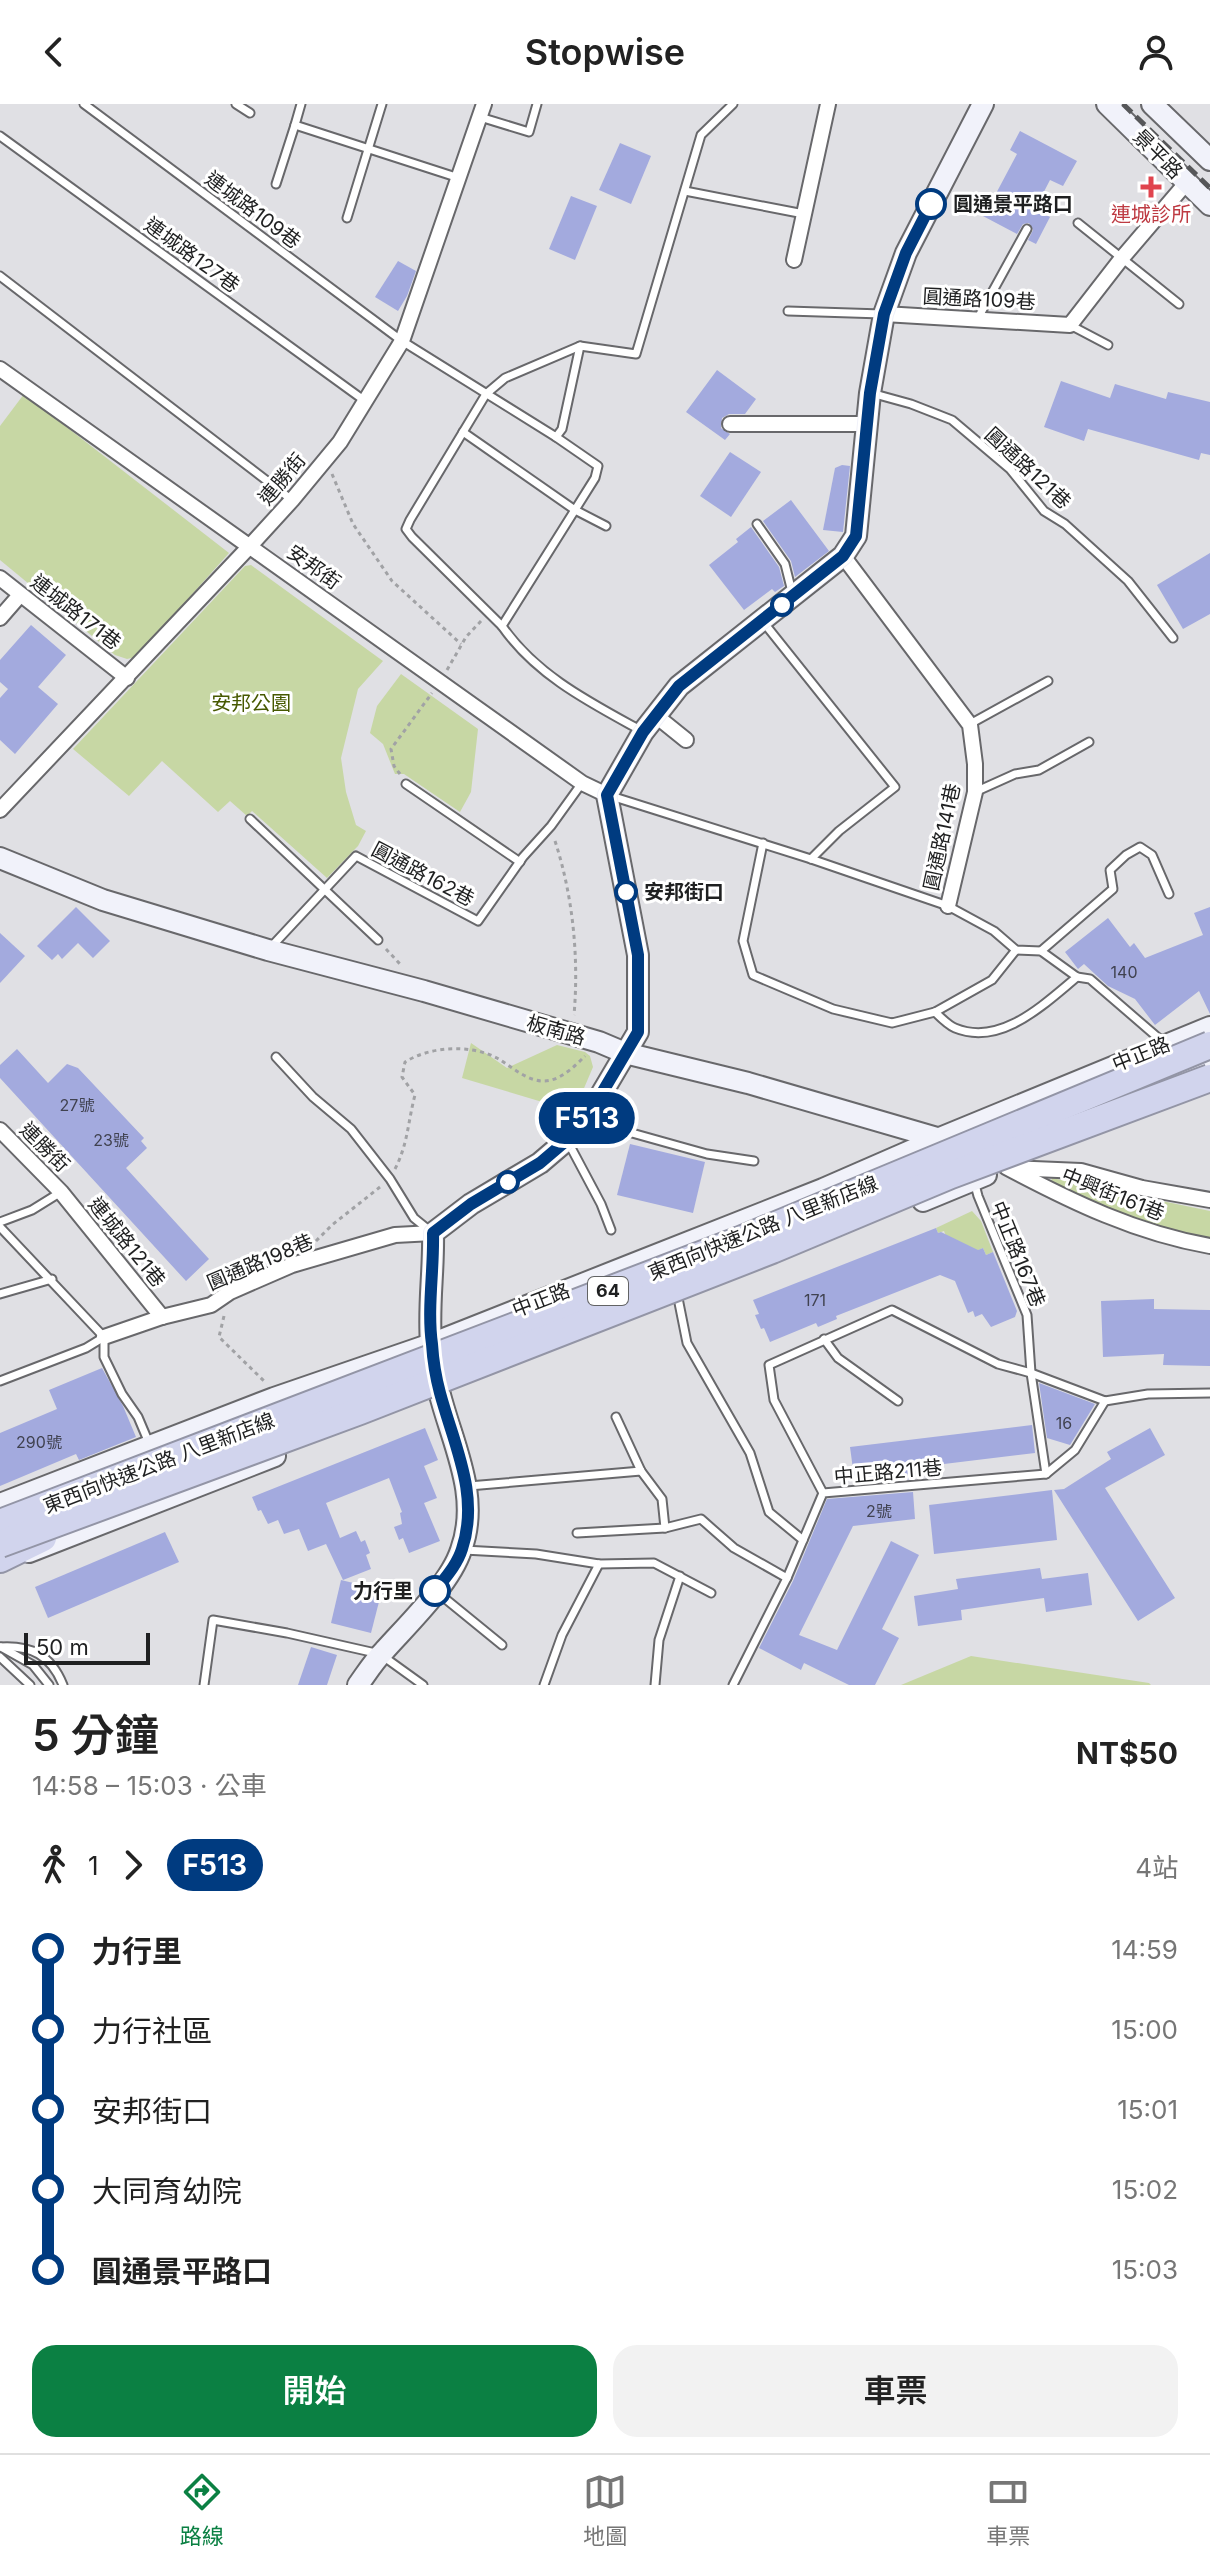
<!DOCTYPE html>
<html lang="zh-TW">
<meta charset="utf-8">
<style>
:root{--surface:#fff;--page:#f2f2f2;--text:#222;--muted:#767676;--line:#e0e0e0;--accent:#0b8043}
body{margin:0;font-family:Inter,"Noto Sans TC",sans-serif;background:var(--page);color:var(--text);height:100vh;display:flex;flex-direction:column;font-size:30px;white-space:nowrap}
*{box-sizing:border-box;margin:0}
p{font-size:26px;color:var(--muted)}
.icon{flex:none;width:44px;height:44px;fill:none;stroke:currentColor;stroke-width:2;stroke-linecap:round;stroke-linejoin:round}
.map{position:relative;height:1581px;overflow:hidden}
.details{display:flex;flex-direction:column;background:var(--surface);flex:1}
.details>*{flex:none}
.badge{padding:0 16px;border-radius:26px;font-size:28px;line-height:52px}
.scale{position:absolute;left:24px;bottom:20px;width:126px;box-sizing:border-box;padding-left:8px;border:4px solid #1f2021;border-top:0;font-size:22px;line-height:28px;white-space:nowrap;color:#1f2021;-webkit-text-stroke:6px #fff;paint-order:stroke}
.map>.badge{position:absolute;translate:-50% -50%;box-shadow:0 0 0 4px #fff}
.legs{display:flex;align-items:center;gap:12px;height:88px;padding:0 32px;font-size:26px}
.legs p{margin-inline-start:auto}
.head{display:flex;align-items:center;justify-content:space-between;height:136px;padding:0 32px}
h1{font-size:44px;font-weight:600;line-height:60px}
.primary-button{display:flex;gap:16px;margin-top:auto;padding:16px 32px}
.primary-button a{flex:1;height:92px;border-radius:24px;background:var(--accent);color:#fff;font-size:32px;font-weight:600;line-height:92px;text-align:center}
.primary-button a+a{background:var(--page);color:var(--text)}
ul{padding:0 32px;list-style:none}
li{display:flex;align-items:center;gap:28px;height:80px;font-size:30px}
li i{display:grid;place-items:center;width:12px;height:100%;margin:0 10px;background:currentColor}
li i::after{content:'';width:20px;height:20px;margin:-10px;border:6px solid;border-radius:50%;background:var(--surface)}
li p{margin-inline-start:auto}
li:first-child i{background:linear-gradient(#0000 50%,currentColor 0)}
li:last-child i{background:linear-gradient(currentColor 50%,#0000 0)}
header{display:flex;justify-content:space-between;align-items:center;height:104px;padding:0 32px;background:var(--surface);font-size:36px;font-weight:600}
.menu{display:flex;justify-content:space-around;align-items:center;height:112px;border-top:2px solid var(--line);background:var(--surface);font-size:22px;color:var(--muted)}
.menu a{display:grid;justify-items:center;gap:4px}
.menu .selected{color:var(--accent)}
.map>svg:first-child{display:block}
.green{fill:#c7d7a4}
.building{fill:#a3aade}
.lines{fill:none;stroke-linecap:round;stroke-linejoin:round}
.lane-casing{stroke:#68686b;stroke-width:11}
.street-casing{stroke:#68686b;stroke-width:18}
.secondary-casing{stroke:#68686b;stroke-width:24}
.highway-casing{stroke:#9395a6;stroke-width:30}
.path{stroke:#a1a2a5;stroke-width:3;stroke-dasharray:4 4;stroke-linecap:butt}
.lane{stroke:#fff;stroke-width:7}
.street{stroke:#fff;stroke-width:14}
.secondary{stroke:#f1f2fa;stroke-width:20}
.highway{stroke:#d1d4ed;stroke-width:26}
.rail{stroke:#565759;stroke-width:5;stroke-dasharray:12 6;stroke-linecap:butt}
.highway-bridge-casing{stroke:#9395a6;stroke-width:30;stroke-linecap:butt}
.highway-bridge{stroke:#d1d4ed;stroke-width:26}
.line-1-casing{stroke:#fff;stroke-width:18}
.line-1{stroke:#003b80;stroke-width:12}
.health-dot{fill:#e0444e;stroke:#fff;stroke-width:3}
.stop-1-dot{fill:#fff;stroke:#003b80;stroke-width:4}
.labels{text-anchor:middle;stroke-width:6;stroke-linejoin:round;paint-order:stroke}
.number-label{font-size:16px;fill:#404250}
.shield{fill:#fff;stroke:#626364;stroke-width:2}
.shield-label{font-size:18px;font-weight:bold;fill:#1f2021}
.street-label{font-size:20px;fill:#1f2021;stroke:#fff}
.stop-label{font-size:20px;font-weight:bold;fill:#1f2021;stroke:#fff;text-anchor:start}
.health-label{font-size:20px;fill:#be3a42;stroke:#fff}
.park-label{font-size:20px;fill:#475901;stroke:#fff}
</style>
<header><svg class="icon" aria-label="back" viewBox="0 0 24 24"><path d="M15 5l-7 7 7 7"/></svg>Stopwise<svg class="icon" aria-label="person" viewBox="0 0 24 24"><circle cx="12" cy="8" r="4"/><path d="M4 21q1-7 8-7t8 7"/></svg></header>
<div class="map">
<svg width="1210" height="1581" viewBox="0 0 1210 1581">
<rect width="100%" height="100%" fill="#e0e0e4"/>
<g class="green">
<path d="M 24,290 L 229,449 L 136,553 L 127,555 L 115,551 L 0,456 L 0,322 Z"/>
<path d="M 251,461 L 383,557 L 358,585 L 341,654 L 346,688 L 356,721 L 366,727 L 358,742 L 327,774 L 252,707 L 247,712 L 230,697 L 218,708 L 162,657 L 129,692 L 73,645 L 245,462 Z"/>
<path d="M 401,570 L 478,625 L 471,688 L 460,708 L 404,670 L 395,670 L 383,640 L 370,629 L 377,602 Z"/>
<path d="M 471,939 L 507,964 L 557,941 L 585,948 L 590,952 L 593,963 L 579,996 L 569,1006 L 462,974 Z"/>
<path d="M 1052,1074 L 1210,1107 L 1210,1134 L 1152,1122 L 1053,1083 L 1050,1080 Z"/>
<path d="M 972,1107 L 981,1117 L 993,1148 L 986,1151 L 983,1144 L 974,1148 L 948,1137 L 944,1127 L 938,1129 L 936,1124 Z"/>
<path d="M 971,1552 L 1149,1579 L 1151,1581 L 901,1581 Z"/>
</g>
<g class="building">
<path d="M 1020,27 L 1077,57 L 1063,82 L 1050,76 L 1035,105 L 1050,113 L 1036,140 L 1028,136 L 1033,126 L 1029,119 L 1023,120 L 1017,130 L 981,111 L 989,96 L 992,97 L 1017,50 L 1010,46 Z"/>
<path d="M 620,39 L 651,52 L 631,100 L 599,86 Z"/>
<path d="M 571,92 L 597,102 L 575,156 L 549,145 Z"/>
<path d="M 398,157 L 416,167 L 407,192 L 398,207 L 375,193 Z"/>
<path d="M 717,266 L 756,295 L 745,310 L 729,310 L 722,314 L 721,324 L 730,330 L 725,336 L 686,308 Z"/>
<path d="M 1061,277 L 1110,294 L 1115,280 L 1166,295 L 1168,288 L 1210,298 L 1210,351 L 1201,349 L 1199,356 L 1088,325 L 1084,337 L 1044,323 Z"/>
<path d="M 730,348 L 761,368 L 731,413 L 700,392 Z"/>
<path d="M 842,361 L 850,362 L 843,428 L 823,426 L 835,364 Z"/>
<path d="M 791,396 L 829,447 L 795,473 L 791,457 L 763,417 Z"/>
<path d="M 751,423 L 779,463 L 784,482 L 775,488 L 772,485 L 744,506 L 709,461 L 738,438 L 736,435 Z"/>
<path d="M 1210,449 L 1210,510 L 1183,525 L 1157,481 Z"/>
<path d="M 31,521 L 66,551 L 38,583 L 58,600 L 15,650 L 0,636 L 0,594 L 8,585 L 0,578 L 0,556 Z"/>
<path d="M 76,803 L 110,837 L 93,854 L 78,839 L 62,855 L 58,850 L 52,856 L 37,842 Z"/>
<path d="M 1210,803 L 1210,910 L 1199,887 L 1155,921 L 1135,895 L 1108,882 L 1084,860 L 1078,865 L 1065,848 L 1108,814 L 1130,843 L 1134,839 L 1145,854 L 1203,831 L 1194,809 Z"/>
<path d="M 0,829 L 25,852 L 0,879 Z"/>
<path d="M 17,945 L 48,979 L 67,960 L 78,964 L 144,1034 L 141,1037 L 147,1044 L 126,1064 L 209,1155 L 186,1177 L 0,974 L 0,961 Z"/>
<path d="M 630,1040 L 705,1058 L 693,1109 L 617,1091 Z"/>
<path d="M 936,1124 L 938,1129 L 941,1128 L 978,1146 L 983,1144 L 986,1151 L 993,1148 L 1017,1207 L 1015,1213 L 991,1223 L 982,1210 L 975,1213 L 973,1207 L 968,1209 L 955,1177 L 940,1171 L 836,1212 L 837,1215 L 818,1223 L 816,1219 L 770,1238 L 764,1224 L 761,1225 L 755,1211 L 759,1210 L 753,1196 Z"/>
<path d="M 1154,1195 L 1154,1205 L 1210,1206 L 1210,1262 L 1163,1261 L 1164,1250 L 1103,1253 L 1101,1197 Z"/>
<path d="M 102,1264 L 123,1302 L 136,1333 L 79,1356 L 76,1350 L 0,1382 L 0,1329 L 57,1305 L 49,1286 Z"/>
<path d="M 1039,1279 L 1095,1300 L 1070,1341 L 1047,1334 Z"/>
<path d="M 1032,1321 L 1035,1349 L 911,1364 L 912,1375 L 855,1380 L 850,1343 Z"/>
<path d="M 425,1324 L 438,1356 L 424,1362 L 437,1394 L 424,1399 L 440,1437 L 409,1449 L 403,1434 L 399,1436 L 394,1423 L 402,1420 L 400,1409 L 402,1408 L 389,1374 L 326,1399 L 340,1434 L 356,1427 L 361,1438 L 365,1436 L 370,1449 L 366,1451 L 371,1465 L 343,1476 L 326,1440 L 308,1447 L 299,1425 L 284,1430 L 278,1416 L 268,1420 L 261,1406 L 258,1407 L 252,1393 Z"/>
<path d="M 1150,1324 L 1165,1351 L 1105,1384 L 1175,1494 L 1138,1517 L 1054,1386 L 1064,1385 L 1111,1355 L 1107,1348 Z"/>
<path d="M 1052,1386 L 1057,1436 L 934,1450 L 929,1401 Z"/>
<path d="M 913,1388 L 915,1415 L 853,1422 L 799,1531 L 837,1546 L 891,1437 L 919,1451 L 882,1525 L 899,1534 L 875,1581 L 849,1581 L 804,1559 L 801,1566 L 759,1544 L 793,1477 L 827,1395 Z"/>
<path d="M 165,1428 L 179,1458 L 48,1514 L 35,1483 Z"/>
<path d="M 1040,1464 L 1042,1475 L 1088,1469 L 1092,1501 L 1046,1508 L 1044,1494 L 961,1506 L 962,1516 L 918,1522 L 914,1492 L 958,1485 L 956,1475 Z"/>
<path d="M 341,1476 L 382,1486 L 371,1529 L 331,1519 Z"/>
<path d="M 311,1543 L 337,1551 L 327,1581 L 298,1581 Z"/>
</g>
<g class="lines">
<g class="lane-casing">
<g id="lane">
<path d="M 84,0 L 402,237 L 556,333 L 562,325 L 580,242"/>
<path d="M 236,0 L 250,9"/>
<path d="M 301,0 L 295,21 L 459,74"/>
<path d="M 480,13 L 529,28 L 537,0"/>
<path d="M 0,32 L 365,297"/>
<path d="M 276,80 L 295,21"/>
<path d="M 685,87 L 804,110"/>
<path d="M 347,114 L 382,0"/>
<path d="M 1078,119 L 1179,200"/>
<path d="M 0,172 L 292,396"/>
<path d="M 788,207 L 882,210"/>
<path d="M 978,214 L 1027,125"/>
<path d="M 1070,221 L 1108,241"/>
<path d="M 871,289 L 911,300 L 952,316 L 1010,365 L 1044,407 L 1065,420 L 1128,477 L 1173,534"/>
<path d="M 463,328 L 575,406 L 606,422"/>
<path d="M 556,333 L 598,362 L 595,374 L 502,522 C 536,571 589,598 640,626"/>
<path d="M 757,420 L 785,460 L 792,488"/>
<path d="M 764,519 L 895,683 L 839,727 L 811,755"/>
<path d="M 502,522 L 412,433 L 406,425 L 410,416 L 486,290 L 505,274 L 580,242 L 636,250 L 701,31 L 733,0"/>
<path d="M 970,620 L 1048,577"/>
<path d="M 406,680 L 520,758"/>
<path d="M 975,688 L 1015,670 L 1039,666 L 1089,638"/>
<path d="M 611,692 L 811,755 L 948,802 L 994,827 L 1016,846 L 1041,847 L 1077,873 L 1090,875 L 1163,938"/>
<path d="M 250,715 L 378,836"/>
<path d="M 763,739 L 743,837 L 753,871 L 833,905 L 892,919 L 935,908 L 992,876 L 1016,846"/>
<path d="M 272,842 L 356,752 L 478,817 L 523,753 L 551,722 L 582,679"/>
<path d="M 1041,847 L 1113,785 L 1110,766 L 1126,751 L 1140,743 L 1152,751 L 1169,790"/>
<path d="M 935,908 C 941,914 948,921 955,924 C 1001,943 1044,900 1077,873"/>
<path d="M 276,953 L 313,993 L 351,1025 L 390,1075 L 414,1114 L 430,1127"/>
<path d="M 589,1017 L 707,1050 L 754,1057"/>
<path d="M 568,1038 L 601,1100 L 611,1126"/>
<path d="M 974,1077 L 978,1092 L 1027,1211 L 1031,1269 L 1046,1370"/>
<path d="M 0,1118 L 32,1106 L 61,1088"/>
<path d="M 0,1123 L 104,1233 L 104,1253 L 122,1290 L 138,1313 L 149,1339"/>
<path d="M 0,1190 L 52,1175"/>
<path d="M 678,1194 L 687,1239 L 750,1349 L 769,1408 L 803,1436"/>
<path d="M 824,1235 L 838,1254 L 898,1297"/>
<path d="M 0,1277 L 86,1244 L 104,1233"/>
<path d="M 616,1313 L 641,1367 L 662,1395 L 665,1424"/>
<path d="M 469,1382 L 641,1367"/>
<path d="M 823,1389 L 774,1296 L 769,1261 L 892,1206 L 998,1260 L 1031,1269 L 1105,1297 L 1148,1290 L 1210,1289"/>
<path d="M 577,1429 L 665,1424 L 701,1415 L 734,1444 L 787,1474"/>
<path d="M 464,1446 L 536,1450 L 599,1460 L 654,1459 L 711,1489"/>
<path d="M 437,1488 L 502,1541"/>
<path d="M 0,1543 C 31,1541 51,1551 63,1581"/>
<path d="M 1,1543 L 33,1561 L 49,1581"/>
<path d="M 0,1553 L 30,1581"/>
<path d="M 204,1581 L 213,1516 L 287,1529 L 380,1550 L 423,1581"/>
<path d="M 544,1581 L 562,1531 L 599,1460"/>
<path d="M 655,1581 L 659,1536 L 680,1472"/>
<path d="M 733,1581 L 787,1474 L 823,1389 L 1046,1370 L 1075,1346 L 1105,1297"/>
</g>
</g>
<g class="street-casing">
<g id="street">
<path d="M 794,156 L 828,0"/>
<path d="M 884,210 L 1070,221 L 1122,154 L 1187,78"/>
<path d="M 0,265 L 582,679 L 607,691"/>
<path d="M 730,320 L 867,320"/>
<path d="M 843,452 L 970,621 L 975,660 L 975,688 L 948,802"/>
<path d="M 0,474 L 127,574"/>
<path d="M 0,514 L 20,491"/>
<path d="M 655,611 L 686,636"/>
<path d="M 0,706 L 250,442 L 292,396 L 340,338 L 402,237 L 484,0"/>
<path d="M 0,1026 L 61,1088 L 162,1213"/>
<path d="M 1006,1063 C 1072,1098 1136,1129 1210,1142"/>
<path d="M 1010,1064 L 1081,1067 L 1142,1084 L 1210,1096"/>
<path d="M 104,1233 L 162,1213 L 211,1201 L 230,1188 L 292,1161 L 395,1131 L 433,1129"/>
</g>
</g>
<g class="secondary-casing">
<g id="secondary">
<path d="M 1107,0 L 1210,101"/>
<path d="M 1152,0 L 1210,56"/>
<path d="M 0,754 L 103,796 L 268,846 L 424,887 L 599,938 L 625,949 L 748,979 L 944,1036"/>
<path d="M 1136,985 L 1210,959"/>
<path d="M 923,1097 L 986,1071"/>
<path d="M 0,1400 L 274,1294 L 431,1240 L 633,1160 L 823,1085 L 940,1034 L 1210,923"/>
<path d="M 29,1448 L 275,1352"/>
<path d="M 358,1581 C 366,1570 374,1557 384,1547 C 408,1520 450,1480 461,1446 C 481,1391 452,1340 439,1287 C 435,1271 433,1254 431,1239 C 428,1202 434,1166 433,1129 L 471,1100 L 540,1059 L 567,1036 L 586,1016 L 638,928 L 638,851 L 607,691 L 643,628 L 679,582 L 843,452 L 856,432 L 870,289 L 884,210 L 906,149 L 983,0"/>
</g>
</g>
<g class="highway-casing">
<path id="highway" d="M 0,1455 L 43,1434"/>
</g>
<g class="path">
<path d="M 332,370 L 353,420 L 392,477 L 461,540"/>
<path d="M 447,566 L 466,533 L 481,517"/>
<path d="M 400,670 L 394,662 L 391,645 L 432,589"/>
<path d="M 555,737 C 573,792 579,854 574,911"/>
<path d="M 386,845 L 400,860"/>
<path d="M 395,1065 C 408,1040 408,1017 415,991 L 402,973 L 405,958 C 431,942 470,940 497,954 C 511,962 525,976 542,977 C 559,978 574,963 585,952"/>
<path d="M 316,1137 L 332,1121 L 380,1083"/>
<path d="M 224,1212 L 219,1233 L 264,1277"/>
</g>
<use href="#lane" class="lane"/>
<use href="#street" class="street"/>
<use href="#secondary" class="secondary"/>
<use href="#highway" class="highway"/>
<path class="rail" d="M 1123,0 L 1210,84"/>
<g class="highway-bridge-casing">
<g id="highway-bridge">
<path d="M 0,1419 L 740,1136 L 1210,941"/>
<path d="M 0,1440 L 360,1307 L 772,1146 L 951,1071 L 1210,974"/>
</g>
</g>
<use href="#highway-bridge" class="highway-bridge"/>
</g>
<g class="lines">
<g class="line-1-casing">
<path id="line-1" d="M 435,1487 C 445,1474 457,1461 462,1445 C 480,1391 454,1341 440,1289 C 436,1274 433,1256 432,1240 C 427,1204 434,1166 433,1129 L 471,1100 L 540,1059 L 567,1036 L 586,1016 L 638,928 L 638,851 L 607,691 L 643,628 L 679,582 L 843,452 L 856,432 L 870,289 L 884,210 L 906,149 L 931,100"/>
</g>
<use href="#line-1" class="line-1"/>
</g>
<path class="health-dot" d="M1147 71h8v8h8v8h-8v8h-8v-8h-8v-8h8z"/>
<g class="stop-1-dot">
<circle cx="931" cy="100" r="14"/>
<circle cx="782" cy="501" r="10"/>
<circle cx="626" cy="788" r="10"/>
<circle cx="508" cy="1078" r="10"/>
<circle cx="435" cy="1487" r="14"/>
</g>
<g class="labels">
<g class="number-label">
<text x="1124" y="874">140</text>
<text x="77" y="1007">27號</text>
<text x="111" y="1042">23號</text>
<text x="815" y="1202">171</text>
<text x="1064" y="1325">16</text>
<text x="39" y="1344">290號</text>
<text x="879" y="1413">2號</text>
</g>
<rect class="shield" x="588" y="1173" width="40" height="28" rx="6"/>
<g class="shield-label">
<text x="608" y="1193">64</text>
</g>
<g class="street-label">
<text transform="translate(1158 50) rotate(45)" y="7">景平路</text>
<text transform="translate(253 106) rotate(37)" y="7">連城路109巷</text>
<text transform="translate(192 151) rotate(36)" y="7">連城路127巷</text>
<text transform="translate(979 195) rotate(3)" y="7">圓通路109巷</text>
<text transform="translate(1028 364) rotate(43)" y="7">圓通路121巷</text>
<text transform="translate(282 375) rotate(-50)" y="7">連勝街</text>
<text transform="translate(314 463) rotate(36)" y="7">安邦街</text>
<text transform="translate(76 508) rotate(38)" y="7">連城路171巷</text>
<text transform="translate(942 733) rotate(-78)" y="7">圓通路141巷</text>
<text transform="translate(423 770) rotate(28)" y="7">圓通路162巷</text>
<text transform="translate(556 926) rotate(16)" y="7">板南路</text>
<text transform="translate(1141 950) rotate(-22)" y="7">中正路</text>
<text transform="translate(45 1043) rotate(45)" y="7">連勝街</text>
<text transform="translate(1113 1090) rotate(22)" y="7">中興街161巷</text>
<text transform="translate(763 1124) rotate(-22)" y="7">東西向快速公路 八里新店線</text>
<text transform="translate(127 1138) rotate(51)" y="7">連城路121巷</text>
<text transform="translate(1018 1150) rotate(68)" y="7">中正路167巷</text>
<text transform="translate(260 1158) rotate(-23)" y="7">圓通路198巷</text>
<text transform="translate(541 1196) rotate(-21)" y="7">中正路</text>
<text transform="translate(159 1359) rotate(-21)" y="7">東西向快速公路 八里新店線</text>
<text transform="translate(888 1368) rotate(-5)" y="7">中正路211巷</text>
</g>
<g class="stop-label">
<text x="953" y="107">圓通景平路口</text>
<text x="644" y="795">安邦街口</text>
<text x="413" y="1494" text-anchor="end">力行里</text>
</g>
<g class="health-label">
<text x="1151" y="117">連城診所</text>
</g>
<g class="park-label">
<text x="251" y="606">安邦公園</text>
</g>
</g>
</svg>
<div class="scale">50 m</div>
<b class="badge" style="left:587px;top:1014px;background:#003b80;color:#fff">F513</b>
</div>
<section class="details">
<div class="head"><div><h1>5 分鐘</h1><p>14:58 – 15:03 · 公車</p></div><b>NT$50</b></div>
<div class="legs"><svg class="icon" aria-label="walk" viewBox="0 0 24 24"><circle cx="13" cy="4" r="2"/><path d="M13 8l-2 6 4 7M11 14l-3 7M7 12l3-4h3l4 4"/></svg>1<svg class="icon" aria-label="forward" viewBox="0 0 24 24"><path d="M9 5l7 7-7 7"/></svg><b class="badge" style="background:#003b80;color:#fff">F513</b><p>4站</p></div>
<ul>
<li><i style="color:#003b80"></i><b>力行里</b><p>14:59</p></li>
<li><i style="color:#003b80"></i><span>力行社區</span><p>15:00</p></li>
<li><i style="color:#003b80"></i><span>安邦街口</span><p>15:01</p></li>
<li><i style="color:#003b80"></i><span>大同育幼院</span><p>15:02</p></li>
<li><i style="color:#003b80"></i><b>圓通景平路口</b><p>15:03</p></li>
</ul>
<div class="primary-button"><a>開始</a><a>車票</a></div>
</section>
<nav class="menu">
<a class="selected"><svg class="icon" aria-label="directions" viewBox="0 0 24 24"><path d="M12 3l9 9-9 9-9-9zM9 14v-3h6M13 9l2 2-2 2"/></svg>路線</a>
<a><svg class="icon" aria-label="map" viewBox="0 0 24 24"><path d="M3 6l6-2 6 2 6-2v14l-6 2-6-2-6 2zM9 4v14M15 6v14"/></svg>地圖</a>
<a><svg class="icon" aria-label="tickets" viewBox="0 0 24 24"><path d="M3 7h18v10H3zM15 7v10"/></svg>車票</a>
</nav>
